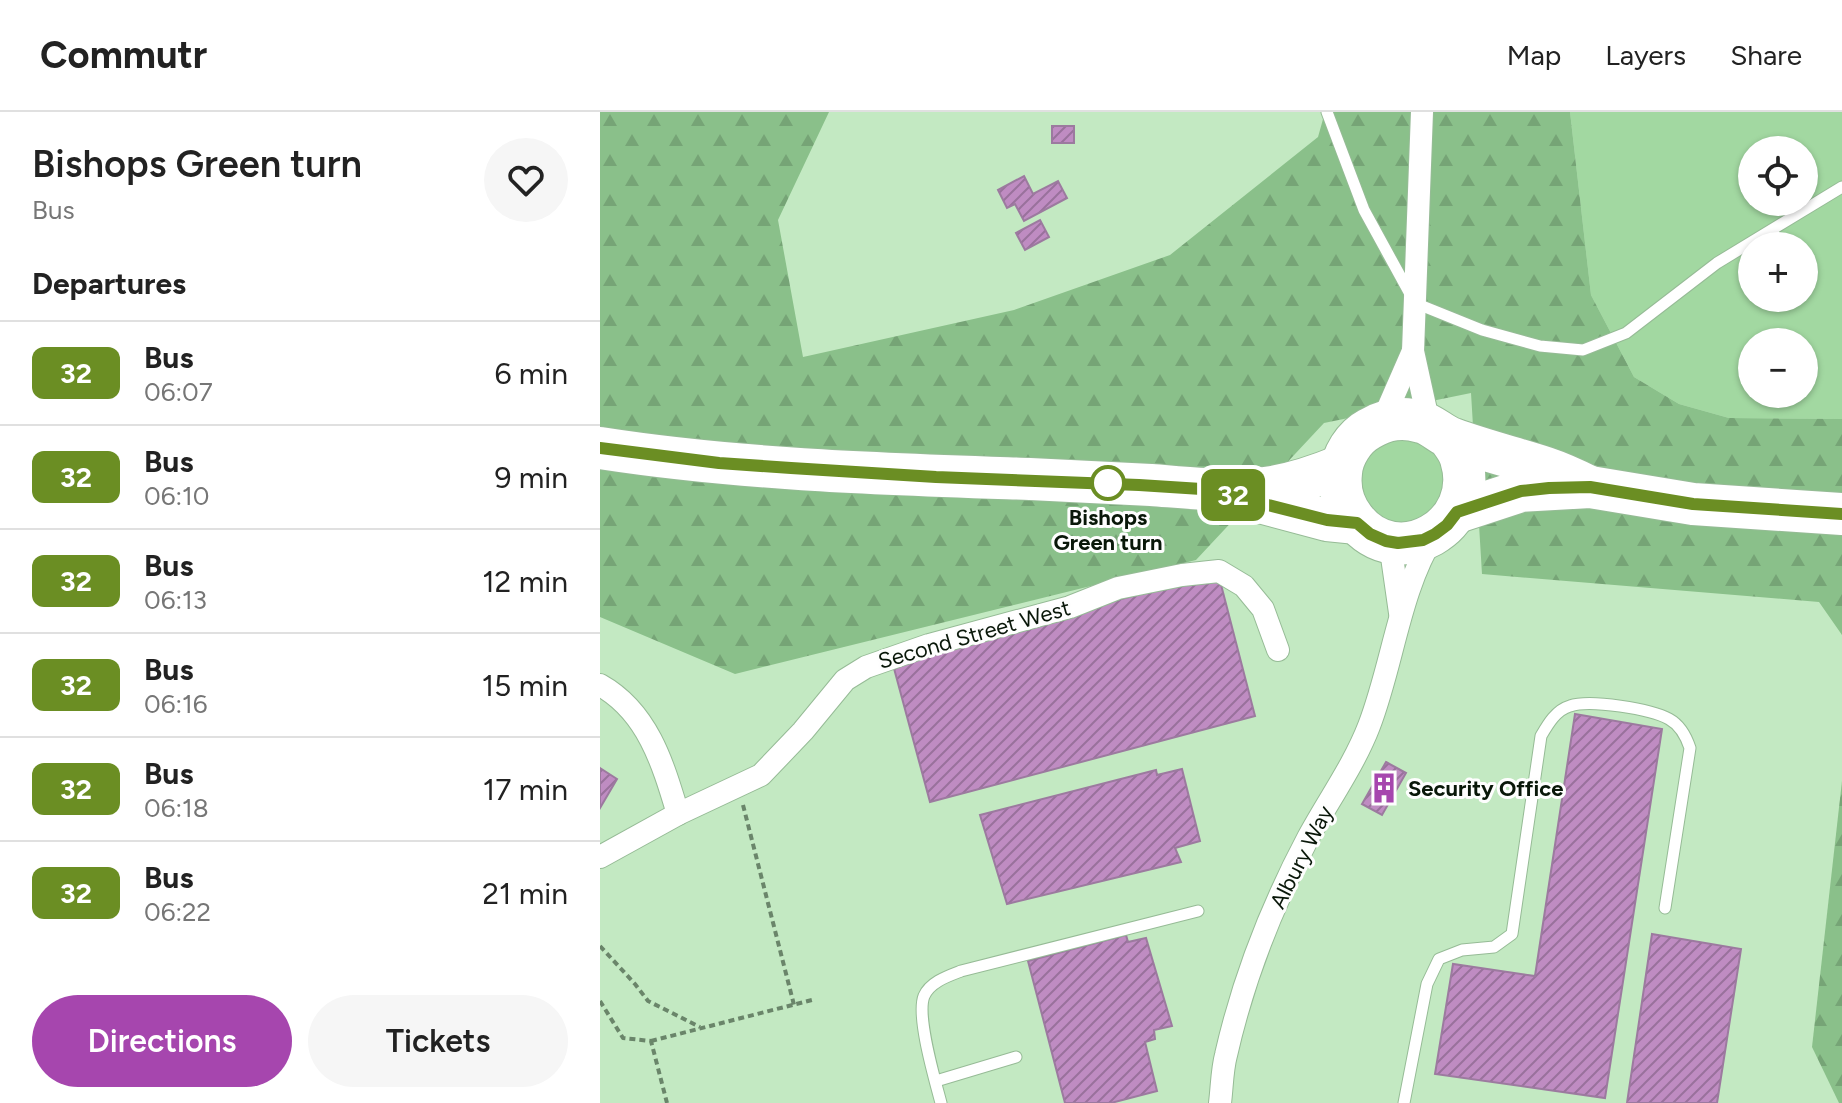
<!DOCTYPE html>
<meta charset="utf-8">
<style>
:root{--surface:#fff;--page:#f6f6f6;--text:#222;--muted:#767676;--line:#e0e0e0;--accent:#a646ae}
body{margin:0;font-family:Figtree,sans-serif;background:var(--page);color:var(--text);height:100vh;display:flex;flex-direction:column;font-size:30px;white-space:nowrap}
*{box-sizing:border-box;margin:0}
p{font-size:26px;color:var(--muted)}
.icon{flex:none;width:44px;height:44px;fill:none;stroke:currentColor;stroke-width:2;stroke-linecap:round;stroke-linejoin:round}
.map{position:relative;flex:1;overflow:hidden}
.panel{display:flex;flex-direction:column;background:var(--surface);width:600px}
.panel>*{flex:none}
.badge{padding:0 16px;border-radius:12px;font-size:28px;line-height:52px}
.tools{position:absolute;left:1138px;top:24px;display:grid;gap:16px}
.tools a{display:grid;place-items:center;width:80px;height:80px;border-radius:50%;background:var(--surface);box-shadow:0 2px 6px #0004;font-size:40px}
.map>.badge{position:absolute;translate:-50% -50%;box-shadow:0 0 0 4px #fff}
h2{padding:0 32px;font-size:30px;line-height:72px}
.round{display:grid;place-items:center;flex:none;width:84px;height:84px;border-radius:42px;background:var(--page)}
.summary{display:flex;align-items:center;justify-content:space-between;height:136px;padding:0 32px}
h1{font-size:38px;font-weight:600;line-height:60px}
.button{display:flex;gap:16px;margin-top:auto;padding:16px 32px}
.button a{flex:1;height:92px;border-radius:48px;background:var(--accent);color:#fff;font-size:32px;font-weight:600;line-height:92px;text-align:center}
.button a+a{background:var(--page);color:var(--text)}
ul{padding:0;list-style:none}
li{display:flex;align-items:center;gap:24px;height:104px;padding:0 32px;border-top:2px solid var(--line)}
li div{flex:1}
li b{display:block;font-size:30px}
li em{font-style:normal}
li .badge{min-width:88px;font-weight:700;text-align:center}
header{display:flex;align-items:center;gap:48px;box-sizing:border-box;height:112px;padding:0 40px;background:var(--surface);border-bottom:2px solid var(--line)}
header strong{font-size:38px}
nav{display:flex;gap:44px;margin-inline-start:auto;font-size:28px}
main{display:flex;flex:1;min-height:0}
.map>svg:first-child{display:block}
.green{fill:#a2d8a1;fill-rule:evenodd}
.forest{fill:url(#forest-firs)}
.building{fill:url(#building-hatch);stroke:#9c7a9f;stroke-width:2}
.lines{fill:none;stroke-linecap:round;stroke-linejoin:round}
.lane-casing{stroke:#96bb96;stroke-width:13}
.street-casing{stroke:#96bb96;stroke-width:24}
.highway-casing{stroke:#96bb96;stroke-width:44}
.path{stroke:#6a856a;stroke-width:4;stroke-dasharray:6 4;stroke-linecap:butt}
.lane{stroke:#fff;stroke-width:11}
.street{stroke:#fff;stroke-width:22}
.highway{stroke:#fff;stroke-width:42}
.line-casing{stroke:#fff;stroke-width:18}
.line{stroke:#6b8e23;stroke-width:12}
.stop-dot{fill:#fff;stroke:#6b8e23;stroke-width:4}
.labels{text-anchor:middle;stroke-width:6;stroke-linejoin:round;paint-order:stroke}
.stop-label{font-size:22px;font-weight:bold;fill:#091709;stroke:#fefefe}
.street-label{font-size:22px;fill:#091709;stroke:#fefefe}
.poi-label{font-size:22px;font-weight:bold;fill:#091709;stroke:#fefefe;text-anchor:start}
</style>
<header>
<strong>Commutr</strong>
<nav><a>Map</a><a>Layers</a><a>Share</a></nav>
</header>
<main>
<section class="panel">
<div class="summary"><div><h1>Bishops Green turn</h1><p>Bus</p></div><a class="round"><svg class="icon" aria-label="heart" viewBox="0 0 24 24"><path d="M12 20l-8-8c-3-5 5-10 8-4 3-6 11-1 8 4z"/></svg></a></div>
<h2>Departures</h2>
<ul>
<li><span class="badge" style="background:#6b8e23;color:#fff">32</span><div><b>Bus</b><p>06:07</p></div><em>6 min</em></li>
<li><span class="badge" style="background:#6b8e23;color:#fff">32</span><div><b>Bus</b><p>06:10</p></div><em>9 min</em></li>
<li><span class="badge" style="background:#6b8e23;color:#fff">32</span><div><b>Bus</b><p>06:13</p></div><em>12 min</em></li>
<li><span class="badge" style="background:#6b8e23;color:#fff">32</span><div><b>Bus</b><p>06:16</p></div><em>15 min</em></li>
<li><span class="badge" style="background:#6b8e23;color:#fff">32</span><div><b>Bus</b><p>06:18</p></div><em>17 min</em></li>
<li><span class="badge" style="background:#6b8e23;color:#fff">32</span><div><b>Bus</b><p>06:22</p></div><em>21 min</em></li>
</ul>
<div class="button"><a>Directions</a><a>Tickets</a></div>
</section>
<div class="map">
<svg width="1242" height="991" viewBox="0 0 1242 991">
<defs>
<pattern id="forest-firs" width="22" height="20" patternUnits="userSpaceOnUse" patternTransform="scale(2)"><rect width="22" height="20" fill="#8ac08a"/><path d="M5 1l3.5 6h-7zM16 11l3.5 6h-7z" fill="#76a476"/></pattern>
<pattern id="building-hatch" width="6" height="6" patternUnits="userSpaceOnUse" patternTransform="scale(2)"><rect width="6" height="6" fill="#bf8cc2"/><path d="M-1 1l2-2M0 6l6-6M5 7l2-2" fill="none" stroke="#99719c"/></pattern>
</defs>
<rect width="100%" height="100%" fill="#c3e9c2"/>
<g class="green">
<path d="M 970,0 L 1242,0 L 1242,307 L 1129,306 L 1079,292 L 1034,265 L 991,183 ZM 1152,38 L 1204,38 L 1204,90 L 1152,90 ZM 1152,134 L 1204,134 L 1204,186 L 1152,186 ZM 1152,230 L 1204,230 L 1204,282 L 1152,282 Z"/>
<path d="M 802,321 L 847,343 L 837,410 L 792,419 L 758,388 L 764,343 Z"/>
</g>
<g class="forest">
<path d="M 0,0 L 229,0 L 178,108 L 203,245 L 414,198 L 570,143 L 718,25 L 725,0 L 970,0 L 991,183 L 1034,265 L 1079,292 L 1129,306 L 1242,307 L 1242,523 L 1219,490 L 882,462 L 871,281 L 724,311 L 596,448 L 135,562 L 0,505 Z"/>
<path d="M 1242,669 L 1242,991 L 1239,991 L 1212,935 Z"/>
</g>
<g class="building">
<rect x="452" y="14" width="22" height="17"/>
<path d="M 424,64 L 433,82 L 458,69 L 467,86 L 424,109 L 415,92 L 407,96 L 398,78 Z"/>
<path d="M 440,108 L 449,125 L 425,138 L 416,121 Z"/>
<path d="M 618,461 L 655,604 L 330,690 L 292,549 Z"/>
<path d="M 975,602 L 1062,617 L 1005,986 L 835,962 L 853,852 L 935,864 Z"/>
<path d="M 786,650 L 806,661 L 782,703 L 762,692 Z"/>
<path d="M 0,656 L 17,667 L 0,696 Z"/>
<path d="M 582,657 L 600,729 L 575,736 L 581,750 L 407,792 L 380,703 L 556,658 L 557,663 Z"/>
<path d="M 1052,822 L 1141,837 L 1117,991 L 1027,991 Z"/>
<path d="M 526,823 L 528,830 L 546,826 L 572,914 L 554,918 L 555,927 L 545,930 L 557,979 L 511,991 L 465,991 L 428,849 Z"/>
</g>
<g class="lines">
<g class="lane-casing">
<g id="lane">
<path d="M 727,0 L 764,98 L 815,191 L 882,218 L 940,234 L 983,238 L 1026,221 L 1117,151 L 1242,75"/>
<path d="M 336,969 L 416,945"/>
<path d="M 341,991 C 335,968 316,904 324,884 C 330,870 348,864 361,859 L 598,799"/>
<path d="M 804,991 L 827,872 L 839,847 L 862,838 L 894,835 L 912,822 L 941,624 C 948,612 956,598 970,594 C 990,587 1051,597 1069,607 C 1080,613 1086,624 1090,636 L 1065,796"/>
</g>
</g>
<g class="street-casing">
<g id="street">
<path d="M 822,0 L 813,239 L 829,312"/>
<path d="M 782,310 L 813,239"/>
<path d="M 786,429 L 792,445 L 800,501"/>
<path d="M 0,573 C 48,600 63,652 78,702"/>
<path d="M 0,745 L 78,702 L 161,663 L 203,619 L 245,568 L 266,555 L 329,533 L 470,495 L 518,476 L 582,463 L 619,459 L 644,474 L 663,497 L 678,538"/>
<path d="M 620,991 C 622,975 622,958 626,943 C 643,868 672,794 708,726 C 728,689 754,653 769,614 C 793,552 799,479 834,423"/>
</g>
</g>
<g class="highway-casing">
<g id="highway">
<path d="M 849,326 C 854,333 859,339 861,347 C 882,414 797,463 754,407 C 743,393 739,378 741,361 C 742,344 754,325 769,317 C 786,307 802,304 821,310 C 833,313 841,323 853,327 C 883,338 915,346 946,356 C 961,361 976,368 990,375"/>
<path d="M 0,336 C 142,358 286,362 430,367 C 470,369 510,371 551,373 C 591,376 632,381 672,375 C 696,371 719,363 741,354"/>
<path d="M 641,385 L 727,408 L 757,411"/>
<path d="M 857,400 L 921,379 L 990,375 L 1093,392 L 1242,402"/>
</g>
</g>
<g class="path">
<path d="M 143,693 L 194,893"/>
<path d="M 0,834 L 35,872 L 48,889 L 100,915"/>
<path d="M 0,889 L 23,926 L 51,929 L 67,991"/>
<path d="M 51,929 L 212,888"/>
</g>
<use href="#lane" class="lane"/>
<use href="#street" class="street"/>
<use href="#highway" class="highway"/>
</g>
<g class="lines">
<g class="line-casing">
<path id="line" d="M 0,336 L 119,351 L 191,356 L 336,365 L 539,373 L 617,378 L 668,393 L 727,408 L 757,411 L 770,422 L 786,429 L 798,431 L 823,428 L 835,422 L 847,413 L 857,400 L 921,379 L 949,376 L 990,375 L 1093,392 L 1242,402"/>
</g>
<use href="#line" class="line"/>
</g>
<defs>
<g id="building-bare" transform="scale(2.4)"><path d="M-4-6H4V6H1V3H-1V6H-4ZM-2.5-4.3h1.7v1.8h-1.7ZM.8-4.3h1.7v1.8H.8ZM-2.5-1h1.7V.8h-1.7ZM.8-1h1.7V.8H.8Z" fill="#a646ae" stroke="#fefefe" stroke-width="2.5" paint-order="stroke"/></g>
</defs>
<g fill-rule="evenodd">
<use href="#building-bare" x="784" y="676"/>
</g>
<circle class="stop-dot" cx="508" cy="371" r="16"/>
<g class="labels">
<g class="stop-label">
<text x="508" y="413">Bishops<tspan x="508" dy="25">Green turn</tspan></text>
</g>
<g class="street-label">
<text transform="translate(374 522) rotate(-16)" y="8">Second Street West</text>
<text transform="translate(701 745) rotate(-63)" y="8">Albury Way</text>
</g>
<g class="poi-label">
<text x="808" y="684">Security Office</text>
</g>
</g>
</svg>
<div class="tools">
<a><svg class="icon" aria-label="locate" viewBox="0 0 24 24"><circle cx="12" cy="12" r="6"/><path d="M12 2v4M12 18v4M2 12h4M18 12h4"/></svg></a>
<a>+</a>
<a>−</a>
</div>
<b class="badge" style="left:633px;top:383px;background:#6b8e23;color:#fff">32</b>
</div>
</main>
